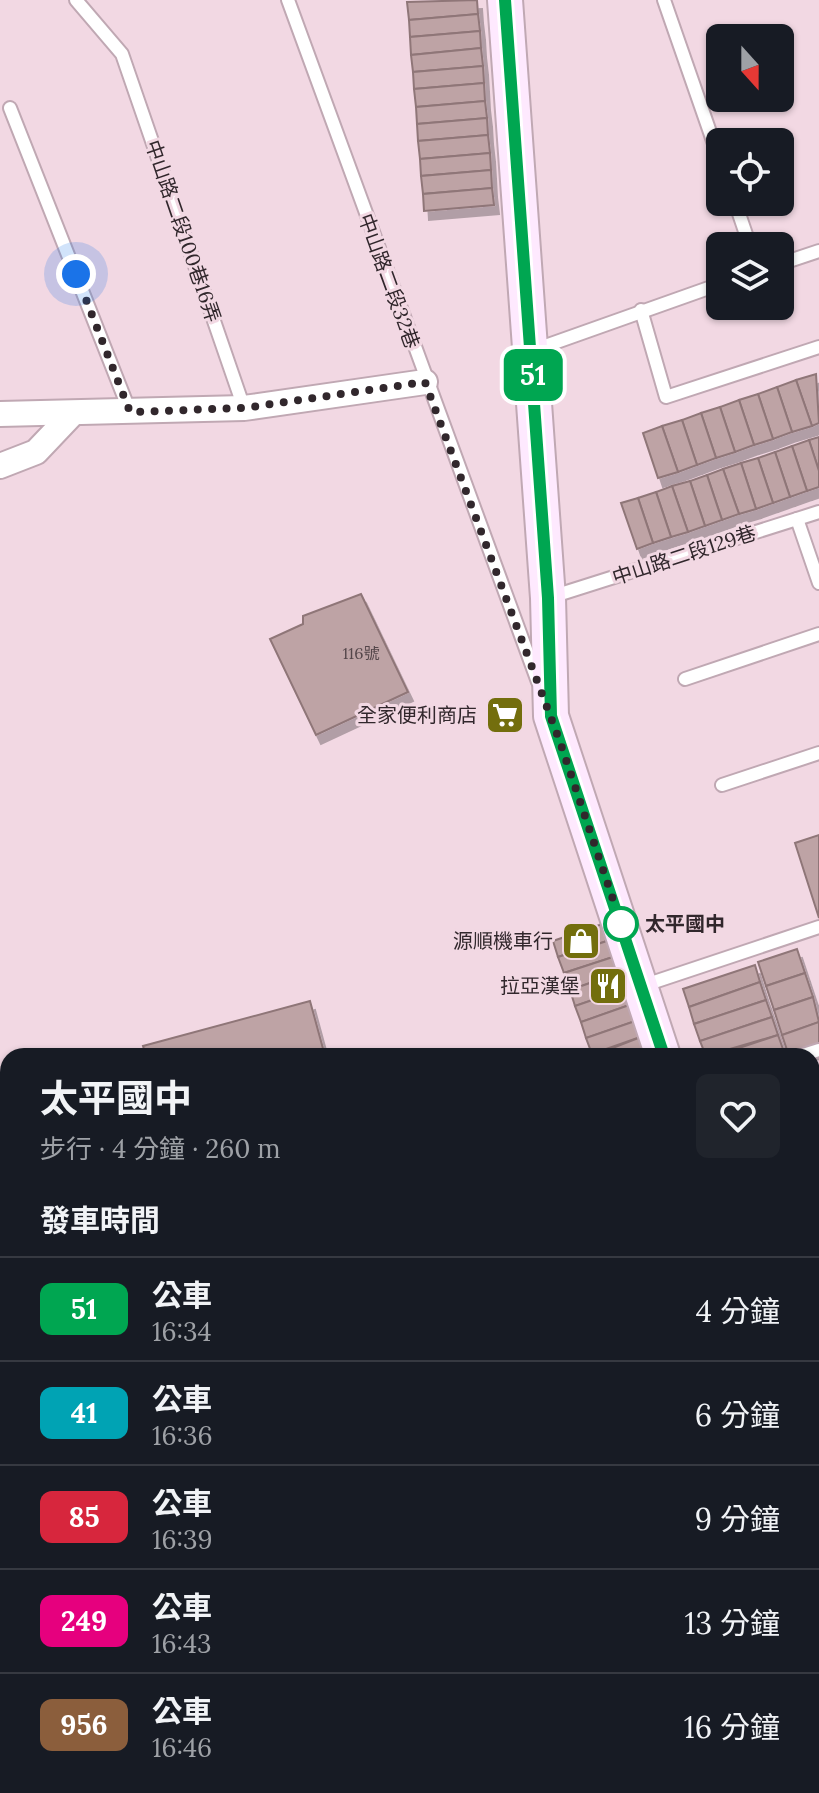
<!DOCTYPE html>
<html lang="zh-TW">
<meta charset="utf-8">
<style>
:root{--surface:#171b24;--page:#20242c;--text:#f1f3f6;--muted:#9ea1a6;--line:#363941}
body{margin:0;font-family:Lora,"Noto Sans TC",serif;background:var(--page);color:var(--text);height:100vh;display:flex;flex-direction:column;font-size:30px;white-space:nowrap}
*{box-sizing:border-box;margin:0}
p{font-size:26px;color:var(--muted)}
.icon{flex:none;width:44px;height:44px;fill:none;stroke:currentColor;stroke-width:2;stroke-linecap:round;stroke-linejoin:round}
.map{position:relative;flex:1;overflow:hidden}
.drawer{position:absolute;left:0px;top:1048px;width:820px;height:746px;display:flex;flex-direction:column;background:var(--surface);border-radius:24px 24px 0 0;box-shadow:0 2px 6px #0004}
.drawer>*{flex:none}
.badge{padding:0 16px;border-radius:12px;font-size:28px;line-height:52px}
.needle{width:52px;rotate:159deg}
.controls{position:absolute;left:706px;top:24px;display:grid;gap:16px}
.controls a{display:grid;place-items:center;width:88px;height:88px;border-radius:12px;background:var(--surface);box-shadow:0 2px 6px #0004;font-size:40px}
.you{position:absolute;width:40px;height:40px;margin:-20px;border:6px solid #fff;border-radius:50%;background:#1a73e8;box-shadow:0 0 0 12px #1a73e833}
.map>.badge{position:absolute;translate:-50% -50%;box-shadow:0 0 0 4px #fff}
h2{padding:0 40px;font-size:30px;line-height:72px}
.round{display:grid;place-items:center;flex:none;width:84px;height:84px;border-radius:12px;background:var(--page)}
.head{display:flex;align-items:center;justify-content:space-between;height:136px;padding:0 40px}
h1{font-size:38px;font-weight:700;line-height:60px}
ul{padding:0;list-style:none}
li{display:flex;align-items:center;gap:24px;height:104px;padding:0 40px;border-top:2px solid var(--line)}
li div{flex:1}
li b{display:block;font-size:30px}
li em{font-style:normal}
li .badge{min-width:88px;font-weight:700;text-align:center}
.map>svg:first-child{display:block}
.building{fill:#bea3a5;stroke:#8f7678;stroke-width:2;filter:url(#shadow)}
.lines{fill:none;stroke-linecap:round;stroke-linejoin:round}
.lane-casing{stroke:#c0a8b3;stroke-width:16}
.street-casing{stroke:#c0a8b3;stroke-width:28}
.secondary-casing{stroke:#c0a8b3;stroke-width:38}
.lane{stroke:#fff;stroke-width:12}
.street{stroke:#fff;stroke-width:24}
.secondary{stroke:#fee9fe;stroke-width:34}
.line-casing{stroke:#fff;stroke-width:18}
.line{stroke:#00a651;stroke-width:12}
.walk{stroke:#31272c;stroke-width:8;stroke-dasharray:0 14.4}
.stop-dot{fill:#fff;stroke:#00a651;stroke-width:4}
.labels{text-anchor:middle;stroke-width:6;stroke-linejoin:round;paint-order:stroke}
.number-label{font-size:16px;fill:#54464a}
.street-label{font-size:20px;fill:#31272c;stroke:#f2d8e3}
.poi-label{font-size:20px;fill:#31272c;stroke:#f2d8e3;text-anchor:end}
.stop-label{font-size:20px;font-weight:bold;fill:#31272c;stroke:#f2d8e3;text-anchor:start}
</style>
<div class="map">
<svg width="819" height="1793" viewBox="0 0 819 1793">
<defs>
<filter id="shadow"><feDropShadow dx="5" dy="9" stdDeviation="0" flood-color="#0004"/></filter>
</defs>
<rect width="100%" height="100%" fill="#f2d8e3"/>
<g class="building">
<path d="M 477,0 L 478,14 L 409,20 L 407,2 Z"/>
<path d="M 478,14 L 480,31 L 410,37 L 409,20 Z"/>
<path d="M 480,31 L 481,48 L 411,55 L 410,37 Z"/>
<path d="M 481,48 L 483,66 L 413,72 L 411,55 Z"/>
<path d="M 483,66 L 484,83 L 414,89 L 413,72 Z"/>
<path d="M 484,83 L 485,101 L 416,107 L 414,89 Z"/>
<path d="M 485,101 L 487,118 L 417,124 L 416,107 Z"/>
<path d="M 487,118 L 488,135 L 418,141 L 417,124 Z"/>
<path d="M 488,135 L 490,153 L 420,159 L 418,141 Z"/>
<path d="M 490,153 L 491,170 L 421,176 L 420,159 Z"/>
<path d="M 491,170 L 492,188 L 423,194 L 421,176 Z"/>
<path d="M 492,188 L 494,205 L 424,211 L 423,194 Z"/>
<path d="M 816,374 L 819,423 L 812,426 L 796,380 Z"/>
<path d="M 796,380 L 812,426 L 792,432 L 777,387 Z"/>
<path d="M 777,387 L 792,432 L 773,439 L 758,394 Z"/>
<path d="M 758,394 L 773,439 L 754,445 L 739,400 Z"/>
<path d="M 739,400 L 754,445 L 735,452 L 720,407 Z"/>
<path d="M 720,407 L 735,452 L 716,458 L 701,413 Z"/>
<path d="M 701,413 L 716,458 L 697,465 L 682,420 Z"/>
<path d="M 682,420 L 697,465 L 678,472 L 662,426 Z"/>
<path d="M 662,426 L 678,472 L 658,478 L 643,433 Z"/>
<path d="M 819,437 L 819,471 L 809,440 Z"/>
<path d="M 809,440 L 819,471 L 819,487 L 807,491 L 792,446 Z"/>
<path d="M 792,446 L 807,491 L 790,497 L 775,452 Z"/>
<path d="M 775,452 L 790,497 L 773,503 L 758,458 Z"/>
<path d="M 758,458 L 773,503 L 756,509 L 741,463 Z"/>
<path d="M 741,463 L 756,509 L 739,514 L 723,469 Z"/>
<path d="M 723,469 L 739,514 L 722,520 L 707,475 Z"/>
<path d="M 707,475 L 722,520 L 705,526 L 690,481 Z"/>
<path d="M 690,481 L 705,526 L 688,532 L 672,486 Z"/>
<path d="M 672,486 L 688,532 L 671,537 L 656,492 Z"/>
<path d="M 656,492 L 671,537 L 653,543 L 638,498 Z"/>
<path d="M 638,498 L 653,543 L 637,549 L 621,503 Z"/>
<path d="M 361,594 L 408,692 L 316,735 L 270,639 L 303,624 L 303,616 Z"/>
<path d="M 819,835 L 819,918 L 795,843 Z"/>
<path d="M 608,922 L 613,939 L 558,957 L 553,941 Z"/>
<path d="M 613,939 L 619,955 L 564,973 L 558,957 Z"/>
<path d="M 797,949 L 805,973 L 766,986 L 758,962 Z"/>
<path d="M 619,955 L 624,971 L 570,990 L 564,973 Z"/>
<path d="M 755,965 L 760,982 L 689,1007 L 683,989 Z"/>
<path d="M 624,971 L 630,987 L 575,1006 L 570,990 Z"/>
<path d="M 805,973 L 813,997 L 774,1010 L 766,986 Z"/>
<path d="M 760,982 L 766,1000 L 694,1024 L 689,1007 Z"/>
<path d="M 630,987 L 635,1003 L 581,1022 L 575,1006 Z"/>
<path d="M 813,997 L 819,1022 L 782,1035 L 774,1010 Z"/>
<path d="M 766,1000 L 772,1017 L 700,1041 L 694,1024 Z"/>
<path d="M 310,1001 L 325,1056 L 146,1056 L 143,1046 Z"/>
<path d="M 635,1003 L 641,1019 L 586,1038 L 581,1022 Z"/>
<path d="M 772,1017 L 778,1035 L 706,1056 L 700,1041 Z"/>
<path d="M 641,1019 L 646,1035 L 592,1054 L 586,1038 Z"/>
<path d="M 819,1022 L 819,1049 L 789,1056 L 782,1035 Z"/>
<path d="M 646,1035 L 652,1051 L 638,1056 L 592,1056 Z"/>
<path d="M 778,1035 L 784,1052 L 771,1056 L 715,1056 Z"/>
<path d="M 815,1198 L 819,1216 L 812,1219 L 812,1199 Z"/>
<path d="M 819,1216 L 819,1236 L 812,1238 L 812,1219 Z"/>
<path d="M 8,1619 L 8,1702 L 0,1704 L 0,1621 Z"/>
</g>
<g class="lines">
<g class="lane-casing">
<g id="lane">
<path d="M 76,0 L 122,54 L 244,408"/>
<path d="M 288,0 L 538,682"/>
<path d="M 664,0 L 720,161"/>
<path d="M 10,108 L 130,412"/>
<path d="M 735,202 L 750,246"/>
<path d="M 780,264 L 819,251"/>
<path d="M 641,310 L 666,397 L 819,347"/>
<path d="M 534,350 L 720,284"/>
<path d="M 797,519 L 819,583"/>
<path d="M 551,597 L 819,512"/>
<path d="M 685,679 L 819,634"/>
<path d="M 722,785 L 819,753"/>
<path d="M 642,986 L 819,927"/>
<path d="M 800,1056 L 819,1050"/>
<path d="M 812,1251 L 819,1249"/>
<path d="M 0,1276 L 8,1274"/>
<path d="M 0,1533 L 8,1531"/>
<path d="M 812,1640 L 819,1638"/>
<path d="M 379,1786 L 381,1793"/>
<path d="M 543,1786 L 545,1793"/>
<path d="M 804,1786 L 806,1793"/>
<path d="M 249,1793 L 275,1786"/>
</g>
</g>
<g class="street-casing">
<g id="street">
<path d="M 0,414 L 244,408 L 425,382"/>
<path d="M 0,466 L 36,452 L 73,413"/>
<path d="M 0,1481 L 8,1479"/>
</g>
</g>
<g class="secondary-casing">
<g id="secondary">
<path d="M 505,0 L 548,598 L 551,716 L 663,1056"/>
<path d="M 812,1435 L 819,1440"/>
</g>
</g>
<use href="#lane" class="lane"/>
<use href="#street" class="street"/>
<use href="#secondary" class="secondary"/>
</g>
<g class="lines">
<g class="line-casing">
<path id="line" d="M 505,0 L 548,598 L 551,716 L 664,1056"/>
</g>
<use href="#line" class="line"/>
<path class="walk" d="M 76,274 L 130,412 L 244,408 L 425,382 L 560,742 L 624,932 L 621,924"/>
</g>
<defs>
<g id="supermarket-square" transform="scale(2)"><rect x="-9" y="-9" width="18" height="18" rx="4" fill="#736e0d" stroke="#f2d8e3"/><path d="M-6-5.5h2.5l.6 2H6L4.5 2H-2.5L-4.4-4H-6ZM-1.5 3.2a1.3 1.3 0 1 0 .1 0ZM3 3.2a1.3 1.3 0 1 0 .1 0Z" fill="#fff"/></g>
<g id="shop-square" transform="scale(2)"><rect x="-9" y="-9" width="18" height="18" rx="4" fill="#736e0d" stroke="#f2d8e3"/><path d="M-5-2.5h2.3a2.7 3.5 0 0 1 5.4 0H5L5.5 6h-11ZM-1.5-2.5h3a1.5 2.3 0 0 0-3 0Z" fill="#fff"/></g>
<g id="restaurant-square" transform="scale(2)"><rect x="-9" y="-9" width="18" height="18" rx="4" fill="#736e0d" stroke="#f2d8e3"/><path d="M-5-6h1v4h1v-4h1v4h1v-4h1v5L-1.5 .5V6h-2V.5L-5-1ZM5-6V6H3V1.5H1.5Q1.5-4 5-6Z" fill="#fff"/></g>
</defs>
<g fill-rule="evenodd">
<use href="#supermarket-square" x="505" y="715"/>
<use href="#shop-square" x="581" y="941"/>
<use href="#restaurant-square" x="608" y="986"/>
</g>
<circle class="stop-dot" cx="621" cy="924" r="16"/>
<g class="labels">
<g class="number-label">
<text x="361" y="659">116號</text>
</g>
<g class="street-label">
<text transform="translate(183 231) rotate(71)" y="7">中山路二段100巷16弄</text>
<text transform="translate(389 281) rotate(70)" y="7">中山路二段32巷</text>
<text transform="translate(684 555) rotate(-18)" y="7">中山路二段129巷</text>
</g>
<g class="poi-label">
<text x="477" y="722">全家便利商店</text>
<text x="553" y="948">源順機車行</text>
<text x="580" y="993">拉亞漢堡</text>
</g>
<g class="stop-label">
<text x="645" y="931">太平國中</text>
</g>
</g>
</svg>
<div class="controls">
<a><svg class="needle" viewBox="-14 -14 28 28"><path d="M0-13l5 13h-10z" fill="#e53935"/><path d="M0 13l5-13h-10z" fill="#9ea1a6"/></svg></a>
<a><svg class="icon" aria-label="locate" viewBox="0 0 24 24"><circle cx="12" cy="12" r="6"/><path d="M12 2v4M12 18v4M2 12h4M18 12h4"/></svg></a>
<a><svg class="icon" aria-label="layers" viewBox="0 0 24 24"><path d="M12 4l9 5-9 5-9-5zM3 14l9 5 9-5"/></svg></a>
</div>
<div class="you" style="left:76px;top:274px"></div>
<b class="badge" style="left:533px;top:375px;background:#00a651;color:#fff">51</b>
<section class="drawer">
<div class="head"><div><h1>太平國中</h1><p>步行 · 4 分鐘 · 260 m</p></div><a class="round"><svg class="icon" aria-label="heart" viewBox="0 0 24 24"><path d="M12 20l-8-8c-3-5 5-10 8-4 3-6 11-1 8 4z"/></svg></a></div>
<h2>發車時間</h2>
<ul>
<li><span class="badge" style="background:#00a651;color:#fff">51</span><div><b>公車</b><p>16:34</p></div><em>4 分鐘</em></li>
<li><span class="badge" style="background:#00a3b4;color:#fff">41</span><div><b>公車</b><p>16:36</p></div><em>6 分鐘</em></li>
<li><span class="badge" style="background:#d7263d;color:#fff">85</span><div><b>公車</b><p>16:39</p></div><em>9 分鐘</em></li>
<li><span class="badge" style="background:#e6007e;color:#fff">249</span><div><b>公車</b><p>16:43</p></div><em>13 分鐘</em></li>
<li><span class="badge" style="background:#8b5e3c;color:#fff">956</span><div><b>公車</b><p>16:46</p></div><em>16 分鐘</em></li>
</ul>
</section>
</div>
